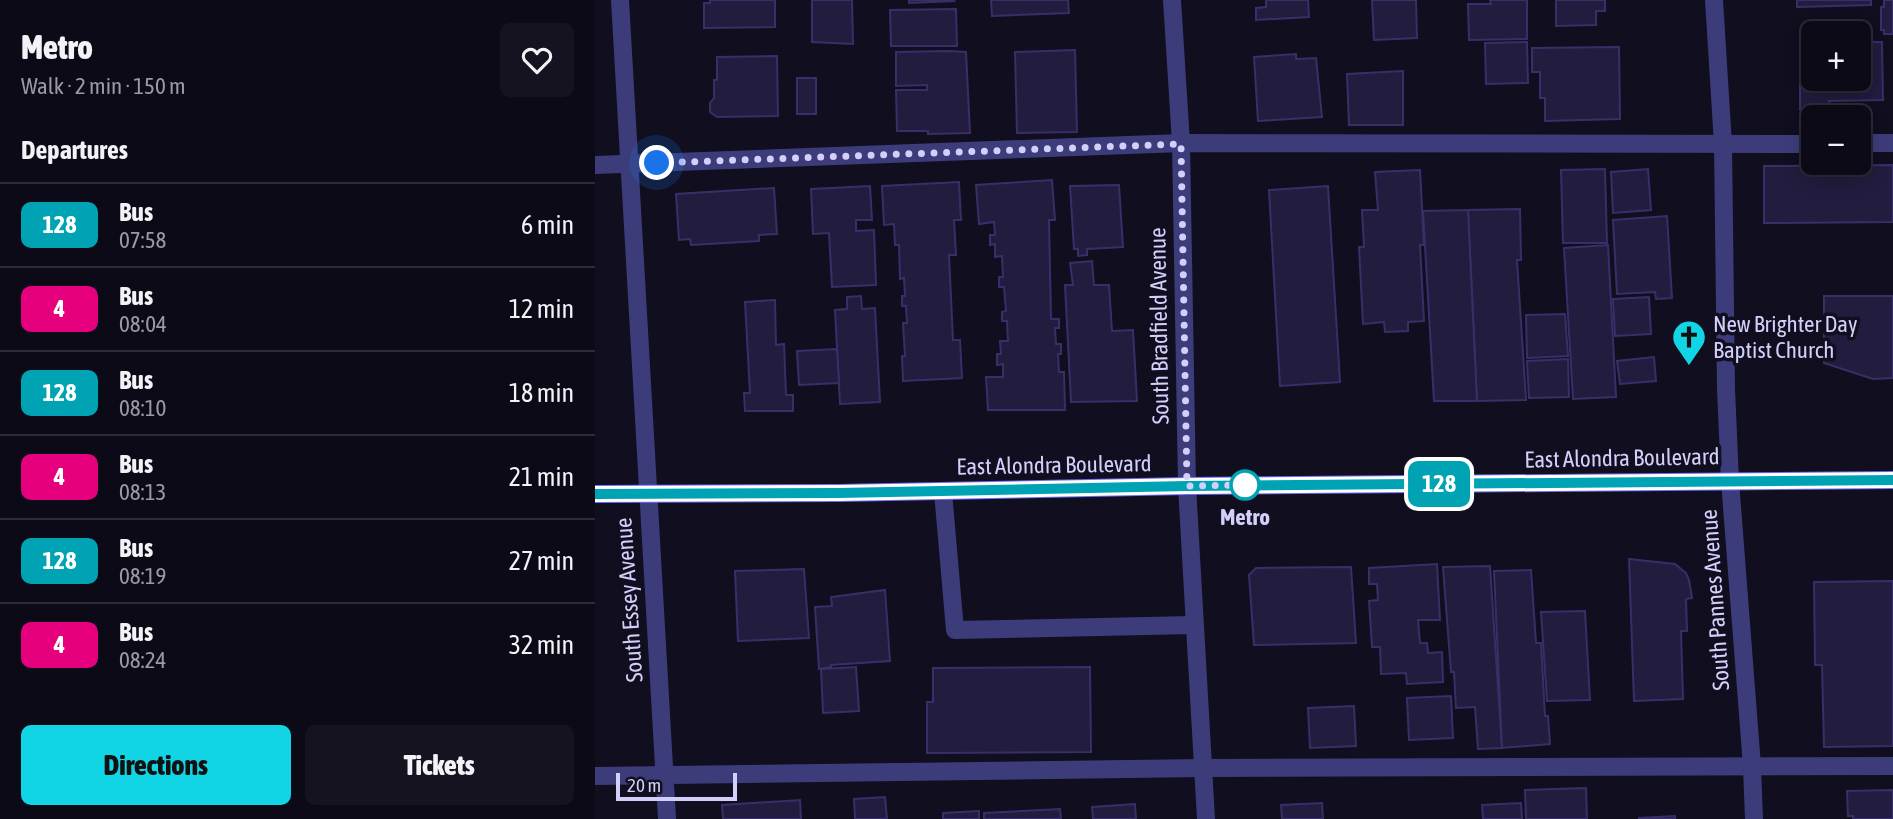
<!DOCTYPE html>
<meta charset="utf-8">
<style>
:root{--surface:#0c0a17;--page:#151320;--text:#f1f3f6;--muted:#9a9aa1;--line:#2c2b36;--accent:#11d5e5}
body{margin:0;font-family:"Asap Condensed",sans-serif;background:var(--page);color:var(--text);height:100vh;display:flex;flex-direction:column;font-size:26px;white-space:nowrap}
*{box-sizing:border-box;margin:0}
p{font-size:23px;color:var(--muted)}
.icon{flex:none;width:38px;height:38px;fill:none;stroke:currentColor;stroke-width:2;stroke-linecap:round;stroke-linejoin:round}
.map{position:relative;flex:1;overflow:hidden}
.sheet{display:flex;flex-direction:column;background:var(--surface);width:595px}
.sheet>*{flex:none}
.badge{padding:0 14px;border-radius:10px;font-size:24px;line-height:46px}
.fabs{position:absolute;left:1206px;top:21px;display:grid;gap:14px}
.fabs a{display:grid;place-items:center;width:70px;height:70px;border-radius:10px;background:var(--surface);box-shadow:0 4px 18px #0003,0 0 0 2px var(--line);font-size:35px}
.scale{position:absolute;left:21px;bottom:18px;width:121px;box-sizing:border-box;padding-left:7px;border:4px solid #d3cffb;border-top:0;font-size:19px;line-height:24px;white-space:nowrap;color:#d3cffb;-webkit-text-stroke:5px #100e1f;paint-order:stroke}
.you{position:absolute;width:35px;height:35px;margin:-18px;border:5px solid #fff;border-radius:50%;background:#1a73e8;box-shadow:0 0 0 10px #1a73e833}
.map>.badge{position:absolute;translate:-50% -50%;box-shadow:0 0 0 4px #fff}
h2{padding:0 21px;font-size:26px;line-height:63px}
.round{display:grid;place-items:center;flex:none;width:74px;height:74px;border-radius:10px;background:var(--page)}
.overview{display:flex;align-items:center;justify-content:space-between;height:119px;padding:0 21px}
h1{font-size:33px;font-weight:800;line-height:52px}
.button{display:flex;gap:14px;margin-top:auto;padding:14px 21px}
.button a{flex:1;height:80px;border-radius:10px;background:var(--accent);color:#111;font-size:28px;font-weight:800;line-height:80px;text-align:center}
.button a+a{background:var(--page);color:var(--text)}
ul{padding:0;list-style:none}
li{display:flex;align-items:center;gap:21px;height:84px;padding:0 21px;border-top:2px solid var(--line)}
li div{flex:1}
li b{display:block;font-size:26px}
li em{font-style:normal}
li .badge{min-width:77px;font-weight:700;text-align:center}
main{display:flex;flex:1;min-height:0}
.map>svg:first-child{display:block}
.building{fill:#221c3e;stroke:#392f68;stroke-width:2}
.lines{fill:none;stroke-linecap:round;stroke-linejoin:round}
.lane{stroke:#3d3c7a;stroke-width:18}
.street{stroke:#3d3c7a;stroke-width:18}
.secondary{stroke:#6e6ef4;stroke-width:18}
.line-casing{stroke:#fff;stroke-width:16}
.line{stroke:#00a3b4;stroke-width:10}
.walk{stroke:#d3cffb;stroke-width:7;stroke-dasharray:0 12.6}
.stop-dot{fill:#fff;stroke:#00a3b4;stroke-width:3.5}
.labels{text-anchor:middle;stroke-width:7;stroke-linejoin:round;paint-order:stroke}
.poi-label{font-size:23px;fill:#d3cffb;stroke:#100e1f;text-anchor:start}
.street-label{font-size:23px;fill:#d3cffb;stroke:#100e1f}
.stop-label{font-size:23px;font-weight:bold;fill:#d3cffb;stroke:#100e1f}
</style>
<main>
<section class="sheet">
<div class="overview"><div><h1>Metro</h1><p>Walk · 2 min · 150 m</p></div><a class="round"><svg class="icon" aria-label="heart" viewBox="0 0 24 24"><path d="M12 20l-8-8c-3-5 5-10 8-4 3-6 11-1 8 4z"/></svg></a></div>
<h2>Departures</h2>
<ul>
<li><span class="badge" style="background:#00a3b4;color:#fff">128</span><div><b>Bus</b><p>07:58</p></div><em>6 min</em></li>
<li><span class="badge" style="background:#e6007e;color:#fff">4</span><div><b>Bus</b><p>08:04</p></div><em>12 min</em></li>
<li><span class="badge" style="background:#00a3b4;color:#fff">128</span><div><b>Bus</b><p>08:10</p></div><em>18 min</em></li>
<li><span class="badge" style="background:#e6007e;color:#fff">4</span><div><b>Bus</b><p>08:13</p></div><em>21 min</em></li>
<li><span class="badge" style="background:#00a3b4;color:#fff">128</span><div><b>Bus</b><p>08:19</p></div><em>27 min</em></li>
<li><span class="badge" style="background:#e6007e;color:#fff">4</span><div><b>Bus</b><p>08:24</p></div><em>32 min</em></li>
</ul>
<div class="button"><a>Directions</a><a>Tickets</a></div>
</section>
<div class="map">
<svg width="1298" height="819" viewBox="0 0 1298 819">
<rect width="100%" height="100%" fill="#100e1f"/>
<g class="building">
<path d="M 115,0 L 180,0 L 180,27 L 109,28 L 109,3 L 115,3 Z"/>
<path d="M 217,0 L 257,0 L 258,44 L 217,42 Z"/>
<path d="M 314,0 L 358,0 L 359,1 L 314,3 Z"/>
<path d="M 396,0 L 473,0 L 474,13 L 397,16 Z"/>
<path d="M 671,0 L 713,0 L 714,17 L 661,20 L 661,8 L 671,7 Z"/>
<path d="M 777,0 L 821,0 L 822,38 L 779,40 Z"/>
<path d="M 895,0 L 932,0 L 932,39 L 874,40 L 873,4 L 896,4 Z"/>
<path d="M 961,0 L 1010,0 L 1010,11 L 1001,11 L 1001,25 L 961,26 Z"/>
<path d="M 1202,0 L 1276,0 L 1276,5 L 1202,7 Z"/>
<path d="M 1289,0 L 1298,0 L 1298,34 L 1289,34 L 1289,30 L 1286,30 L 1286,7 L 1289,7 Z"/>
<path d="M 361,9 L 362,46 L 296,46 L 295,10 Z"/>
<path d="M 932,42 L 933,83 L 891,84 L 890,43 Z"/>
<path d="M 1216,42 L 1218,79 L 1264,79 L 1264,42 L 1287,42 L 1288,100 L 1234,101 L 1234,109 L 1205,110 L 1205,77 L 1209,77 L 1208,45 L 1216,44 Z"/>
<path d="M 1024,47 L 1025,119 L 950,121 L 950,98 L 945,98 L 945,72 L 937,72 L 937,48 Z"/>
<path d="M 480,50 L 482,132 L 422,133 L 420,52 Z"/>
<path d="M 354,51 L 371,52 L 375,133 L 333,134 L 333,131 L 302,131 L 301,90 L 332,90 L 332,85 L 301,86 L 301,52 Z"/>
<path d="M 701,54 L 701,59 L 721,58 L 727,117 L 663,121 L 659,57 Z"/>
<path d="M 182,56 L 183,116 L 122,117 L 115,112 L 115,103 L 119,98 L 119,80 L 122,80 L 122,57 Z"/>
<path d="M 808,71 L 808,125 L 754,125 L 752,74 Z"/>
<rect x="202" y="78" width="19" height="36"/>
<path d="M 1298,165 L 1298,222 L 1169,223 L 1169,166 Z"/>
<path d="M 1010,169 L 1012,243 L 968,243 L 966,170 Z"/>
<path d="M 1053,169 L 1056,210 L 1018,213 L 1016,172 Z"/>
<path d="M 825,170 L 829,245 L 825,245 L 829,321 L 813,322 L 813,331 L 790,332 L 789,322 L 768,324 L 764,247 L 769,247 L 767,210 L 783,210 L 780,172 Z"/>
<path d="M 457,180 L 460,220 L 454,220 L 456,319 L 464,319 L 464,328 L 460,328 L 461,344 L 466,344 L 466,354 L 463,354 L 464,372 L 469,372 L 470,410 L 393,410 L 391,377 L 408,377 L 408,364 L 402,365 L 402,354 L 406,354 L 405,341 L 413,341 L 412,321 L 407,321 L 407,312 L 411,311 L 409,287 L 404,287 L 404,277 L 408,277 L 407,256 L 400,257 L 400,244 L 395,245 L 395,235 L 400,235 L 399,222 L 384,224 L 381,185 Z"/>
<path d="M 364,182 L 366,220 L 359,220 L 361,255 L 354,255 L 358,340 L 365,340 L 367,378 L 308,381 L 307,356 L 310,356 L 308,323 L 312,323 L 311,306 L 307,306 L 307,296 L 310,296 L 309,278 L 305,279 L 304,245 L 300,245 L 299,224 L 289,225 L 287,186 Z"/>
<path d="M 524,185 L 528,247 L 492,249 L 492,255 L 483,256 L 483,249 L 479,249 L 475,186 Z"/>
<path d="M 275,186 L 277,220 L 261,220 L 261,231 L 279,230 L 281,285 L 237,287 L 234,233 L 218,234 L 216,189 Z"/>
<path d="M 733,186 L 745,382 L 685,386 L 674,190 Z"/>
<path d="M 179,188 L 182,234 L 164,235 L 164,241 L 96,245 L 95,239 L 84,240 L 81,194 Z"/>
<path d="M 925,209 L 926,260 L 922,260 L 931,400 L 882,401 L 873,210 Z"/>
<path d="M 873,210 L 882,401 L 839,401 L 828,211 Z"/>
<path d="M 1072,216 L 1077,298 L 1061,299 L 1060,292 L 1022,294 L 1018,220 Z"/>
<path d="M 1013,245 L 1021,397 L 978,399 L 969,248 Z"/>
<path d="M 497,261 L 499,285 L 514,285 L 517,331 L 538,330 L 542,401 L 476,402 L 470,285 L 478,285 L 475,263 Z"/>
<path d="M 266,296 L 267,309 L 280,308 L 285,402 L 245,404 L 240,310 L 252,309 L 252,297 Z"/>
<path d="M 1229,296 L 1298,296 L 1298,378 L 1278,379 L 1229,363 Z"/>
<path d="M 1054,297 L 1056,334 L 1020,336 L 1018,299 Z"/>
<path d="M 180,300 L 181,345 L 189,344 L 191,395 L 198,395 L 198,411 L 150,411 L 149,393 L 155,393 L 150,302 Z"/>
<path d="M 970,314 L 973,356 L 932,358 L 931,315 Z"/>
<path d="M 242,349 L 244,383 L 204,385 L 202,351 Z"/>
<path d="M 1059,357 L 1061,381 L 1025,384 L 1022,361 Z"/>
<path d="M 973,359 L 974,397 L 934,398 L 932,361 Z"/>
<path d="M 1034,559 L 1080,564 L 1091,573 L 1094,580 L 1097,598 L 1091,599 L 1092,631 L 1086,631 L 1088,699 L 1039,701 Z"/>
<path d="M 842,564 L 845,620 L 823,620 L 825,643 L 832,643 L 833,653 L 847,652 L 848,682 L 812,684 L 811,673 L 786,674 L 785,647 L 777,647 L 774,601 L 783,600 L 782,584 L 774,584 L 774,568 Z"/>
<path d="M 895,566 L 907,748 L 883,749 L 880,707 L 861,708 L 859,672 L 856,672 L 848,567 Z"/>
<path d="M 756,567 L 761,643 L 659,645 L 654,575 L 661,568 Z"/>
<path d="M 209,569 L 214,638 L 143,641 L 140,571 Z"/>
<path d="M 936,570 L 941,643 L 946,643 L 950,716 L 953,716 L 955,744 L 907,748 L 899,571 Z"/>
<path d="M 1298,581 L 1298,746 L 1229,747 L 1227,665 L 1220,665 L 1219,582 Z"/>
<path d="M 290,590 L 295,661 L 236,665 L 236,667 L 224,669 L 220,607 L 237,606 L 236,597 Z"/>
<path d="M 990,611 L 995,700 L 952,701 L 946,612 Z"/>
<path d="M 261,667 L 264,711 L 228,713 L 226,669 Z"/>
<path d="M 495,667 L 496,752 L 332,753 L 332,702 L 338,702 L 338,668 Z"/>
<path d="M 856,696 L 858,738 L 814,740 L 812,698 Z"/>
<path d="M 759,706 L 761,746 L 715,748 L 713,708 Z"/>
<path d="M 991,788 L 992,819 L 931,819 L 930,790 Z"/>
<path d="M 1298,790 L 1298,819 L 1258,819 L 1258,816 L 1253,816 L 1252,791 Z"/>
<path d="M 290,797 L 292,819 L 260,819 L 259,799 Z"/>
<path d="M 205,800 L 206,819 L 128,819 L 127,805 Z"/>
<path d="M 727,803 L 728,819 L 687,819 L 686,805 Z"/>
<path d="M 926,803 L 927,819 L 888,819 L 887,805 Z"/>
<path d="M 540,804 L 541,819 L 498,819 L 497,807 Z"/>
<path d="M 465,809 L 466,819 L 389,819 L 389,813 Z"/>
<path d="M 384,811 L 384,819 L 348,819 L 348,813 Z"/>
<path d="M 1080,816 L 1080,819 L 1044,819 L 1044,818 Z"/>
</g>
<g class="lines">
<g class="lane">
<path d="M 1264,143 L 1298,143"/>
<path d="M 0,165 L 586,143 L 1218,144"/>
<path d="M 348,492 L 360,630 L 599,625"/>
<path d="M 0,776 L 608,768 L 1298,766"/>
</g>
<g class="street">
<path d="M 25,0 L 72,819"/>
<path d="M 577,0 L 586,143 L 592,486 L 611,819"/>
<path d="M 1119,0 L 1128,144 L 1131,389 L 1135,481 L 1157,766 L 1159,819"/>
</g>
<path class="secondary" d="M 0,494 L 243,493 L 592,486 L 1298,480"/>
</g>
<g class="lines">
<g class="line-casing">
<path id="line" d="M 0,494 L 243,493 L 592,486 L 1298,480"/>
</g>
<use href="#line" class="line"/>
<path class="walk" d="M 62,163 L 586,144 L 592,486 L 650,485"/>
</g>
<defs>
<g id="church-pin" transform="scale(1.75)"><path d="M0 17L-7.5 6A9.5 9.5 0 1 1 7.5 6Z" fill="#11d5e5" stroke="#100e1f"/><path d="M-1.2-6h2.4v3.5h3.3v2.4h-3.3V6h-2.4V-.1h-3.3v-2.4h3.3Z" fill="#111"/></g>
</defs>
<g fill-rule="evenodd">
<use href="#church-pin" x="1094" y="337"/>
</g>
<circle class="stop-dot" cx="650" cy="485" r="14"/>
<g class="labels">
<g class="poi-label">
<text x="1118" y="332">New Brighter Day<tspan x="1118" dy="26">Baptist Church</tspan></text>
</g>
<g class="street-label">
<text transform="translate(564 326) rotate(-91)" y="8">South Bradfield Avenue</text>
<text transform="translate(1027 458) rotate(-1)" y="8">East Alondra Boulevard</text>
<text transform="translate(459 465) rotate(-1)" y="8">East Alondra Boulevard</text>
<text transform="translate(34 600) rotate(-94)" y="8">South Essey Avenue</text>
<text transform="translate(1120 600) rotate(-94)" y="8">South Pannes Avenue</text>
</g>
<g class="stop-label">
<text x="650" y="525">Metro</text>
</g>
</g>
</svg>
<div class="fabs">
<a>+</a>
<a>−</a>
</div>
<div class="scale">20 m</div>
<div class="you" style="left:62px;top:163px"></div>
<b class="badge" style="left:844px;top:484px;background:#00a3b4;color:#fff">128</b>
</div>
</main>
